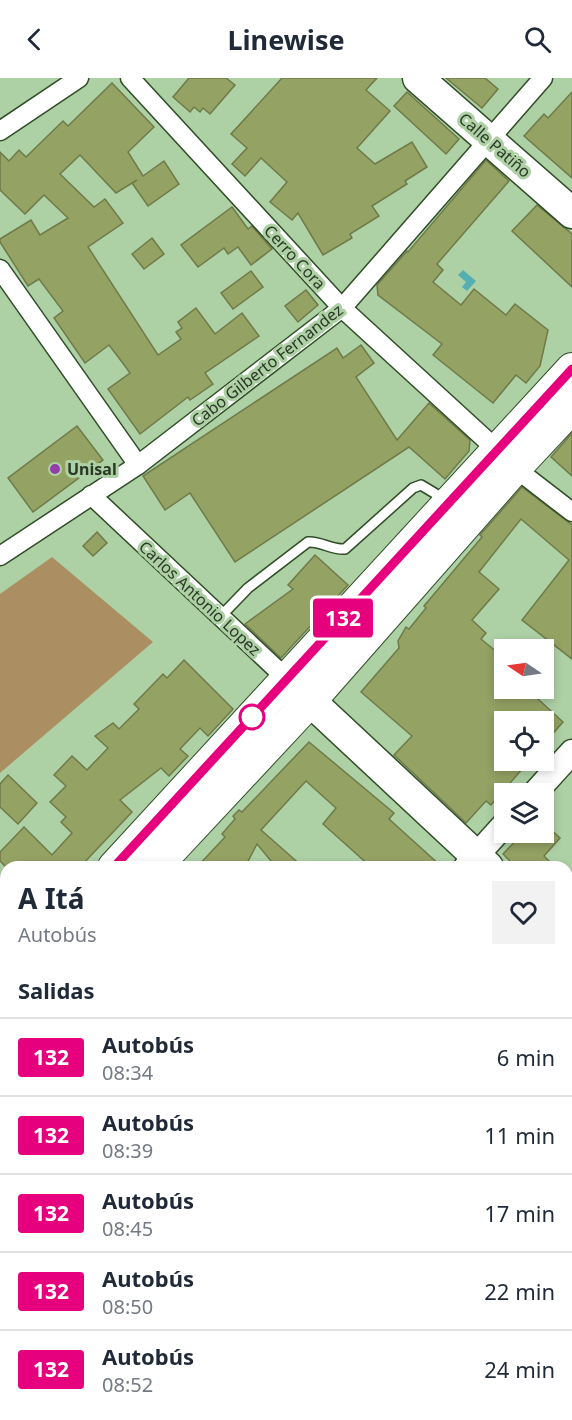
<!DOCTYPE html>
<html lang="es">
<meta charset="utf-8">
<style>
:root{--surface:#fff;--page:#f2f2f3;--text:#1f2937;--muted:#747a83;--line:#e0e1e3}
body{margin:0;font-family:"Noto Sans",sans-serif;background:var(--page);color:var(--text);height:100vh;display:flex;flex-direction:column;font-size:22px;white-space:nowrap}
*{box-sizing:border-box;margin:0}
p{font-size:20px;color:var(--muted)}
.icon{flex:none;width:33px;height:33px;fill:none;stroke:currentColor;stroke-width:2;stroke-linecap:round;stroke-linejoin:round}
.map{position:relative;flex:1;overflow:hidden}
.drawer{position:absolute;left:0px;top:783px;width:573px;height:560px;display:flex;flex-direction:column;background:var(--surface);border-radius:18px 18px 0 0;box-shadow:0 3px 9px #0003}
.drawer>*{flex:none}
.badge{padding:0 12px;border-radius:4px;font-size:21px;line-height:39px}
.needle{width:39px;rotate:283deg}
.buttons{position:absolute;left:494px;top:561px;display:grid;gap:12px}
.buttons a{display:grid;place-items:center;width:60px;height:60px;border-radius:0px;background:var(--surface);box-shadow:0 3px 9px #0003;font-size:30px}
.map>.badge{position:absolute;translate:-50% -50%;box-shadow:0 0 0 3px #fff}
h2{padding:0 18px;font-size:22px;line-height:54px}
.round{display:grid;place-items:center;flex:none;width:63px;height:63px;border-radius:0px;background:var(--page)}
.summary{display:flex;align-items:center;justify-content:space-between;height:102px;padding:0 18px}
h1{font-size:28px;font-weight:700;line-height:45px}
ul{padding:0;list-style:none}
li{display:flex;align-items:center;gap:18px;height:78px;padding:0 18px;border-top:2px solid var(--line)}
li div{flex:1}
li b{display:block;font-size:22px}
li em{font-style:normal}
li .badge{min-width:66px;font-weight:700;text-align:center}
header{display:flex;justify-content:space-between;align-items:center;height:78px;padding:0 18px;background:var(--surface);font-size:27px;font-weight:700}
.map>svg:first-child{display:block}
.green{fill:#ab8f62}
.water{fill:#54afb3}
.building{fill:#94a264;stroke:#6f7a49;stroke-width:1.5}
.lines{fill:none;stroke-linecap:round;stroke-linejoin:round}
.service-casing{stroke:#304d27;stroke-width:12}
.minor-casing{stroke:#304d27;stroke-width:21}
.tertiary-casing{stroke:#304d27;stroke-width:27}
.primary-casing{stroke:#304d27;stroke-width:33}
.trunk-casing{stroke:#304d27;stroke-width:34}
.service{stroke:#fff;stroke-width:9}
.minor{stroke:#fff;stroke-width:18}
.tertiary{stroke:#fff;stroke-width:24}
.primary{stroke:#fff;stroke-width:30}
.trunk{stroke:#fff;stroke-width:32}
.line-casing{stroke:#fff;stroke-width:14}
.line{stroke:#e6007e;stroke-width:9}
.poi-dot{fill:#943daa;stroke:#aed0a5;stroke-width:2}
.stop-dot{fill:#fff;stroke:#e6007e;stroke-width:3}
.labels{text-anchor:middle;stroke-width:6;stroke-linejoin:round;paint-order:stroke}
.street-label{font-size:16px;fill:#2a3826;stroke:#aed0a5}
.poi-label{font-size:16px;font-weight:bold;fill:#2a3826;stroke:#aed0a5;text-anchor:start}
</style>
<header><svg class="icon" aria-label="back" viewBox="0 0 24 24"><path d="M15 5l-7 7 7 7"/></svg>Linewise<svg class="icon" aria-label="search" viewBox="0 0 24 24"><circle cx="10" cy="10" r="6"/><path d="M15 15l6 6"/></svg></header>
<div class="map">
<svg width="572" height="1342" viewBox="0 0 572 1342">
<rect width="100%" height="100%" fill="#aed0a5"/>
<path class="green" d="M 52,479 L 153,564 L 0,695 L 0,516 Z"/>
<path class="water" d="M 463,192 L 476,203 L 467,213 L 462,209 L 466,204 L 458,197 Z"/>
<g class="building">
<path d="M 189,0 L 226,0 L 235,7 L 210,36 L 203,30 L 200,34 L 194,29 L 190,34 L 173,19 Z"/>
<path d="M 282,0 L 377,0 L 366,12 L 390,33 L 357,70 L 375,86 L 412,64 L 427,89 L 405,103 L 407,106 L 372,128 L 379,138 L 350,156 L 352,160 L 323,177 L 298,135 L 292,142 L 270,124 L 287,104 L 261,80 L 245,98 L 232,86 L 247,70 L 231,56 Z"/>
<path d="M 446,0 L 485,0 L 498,11 L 482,30 Z"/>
<path d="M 112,5 L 154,49 L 128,74 L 143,98 L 164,83 L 179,106 L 148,128 L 132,105 L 137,102 L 116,115 L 80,77 L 60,96 L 94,129 L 105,121 L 123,145 L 88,169 L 158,277 L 181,261 L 176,254 L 182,250 L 178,244 L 196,230 L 215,256 L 242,235 L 259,258 L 205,295 L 213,306 L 190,322 L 188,319 L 140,356 L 108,311 L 130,295 L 122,284 L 109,267 L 85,285 L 54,240 L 63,233 L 39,201 L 28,208 L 0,164 L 0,161 L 31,142 L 40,157 L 68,140 L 44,117 L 25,136 L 0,112 L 0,74 L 9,83 L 19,72 L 26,79 L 63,43 L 68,48 Z"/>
<path d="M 407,14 L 459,61 L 446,76 L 394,28 Z"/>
<path d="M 572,14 L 572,100 L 524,58 L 544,36 L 548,40 Z"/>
<path d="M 486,82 L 509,103 L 437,186 L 443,192 L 433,204 L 461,227 L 474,211 L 506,237 L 515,226 L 548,252 L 540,288 L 526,305 L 516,297 L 493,325 L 433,277 L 442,266 L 378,217 L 377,207 L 407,173 L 408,174 Z"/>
<path d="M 537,127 L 572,156 L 572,209 L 512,153 Z"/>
<path d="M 232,129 L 248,151 L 252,148 L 272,171 L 251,187 L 238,169 L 228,176 L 224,170 L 198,189 L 181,167 Z"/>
<path d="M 152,160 L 164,176 L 144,191 L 132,176 Z"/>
<path d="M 251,193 L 263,209 L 233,231 L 221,215 Z"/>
<path d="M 306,212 L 318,227 L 298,244 L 285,228 Z"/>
<path d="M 361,267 L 374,285 L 356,299 L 397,362 L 429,325 L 470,362 L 469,373 L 445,401 L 409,369 L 235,484 L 190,415 L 165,432 L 143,398 L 337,270 L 343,280 Z"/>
<path d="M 77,348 L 103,382 L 33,434 L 8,400 Z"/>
<path d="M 572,355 L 572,398 L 551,379 Z"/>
<path d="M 522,409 L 572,447 L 572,581 L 522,542 L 569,482 L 521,441 L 479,494 L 499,511 L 472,542 L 486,555 L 481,561 L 504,580 L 504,610 L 526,610 L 563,644 L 543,667 L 543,644 L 504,644 L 504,682 L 530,682 L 491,727 L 486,723 L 466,745 L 394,677 L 412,658 L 361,614 L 399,570 L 398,563 L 406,549 L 409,551 L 426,530 L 424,528 L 482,459 L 480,457 Z"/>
<path d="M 97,454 L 107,465 L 93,478 L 83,468 Z"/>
<path d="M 315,477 L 348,507 L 281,580 L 245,546 L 293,511 L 288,507 Z"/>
<path d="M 184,582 L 233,631 L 208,658 L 200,650 L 180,671 L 188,678 L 169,698 L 161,690 L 120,722 L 132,734 L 80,789 L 6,789 L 0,783 L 0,774 L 24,749 L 52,777 L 72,755 L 61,744 L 66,739 L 50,724 L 66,708 L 54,697 L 72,678 L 87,692 L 108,670 L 95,658 L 113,645 L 119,651 L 139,631 L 134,626 L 163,596 L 167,600 Z"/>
<path d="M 309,664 L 394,735 L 389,741 L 442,789 L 371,789 L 323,746 L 336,730 L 306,703 L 261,752 L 303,789 L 276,789 L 257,766 L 245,789 L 197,789 L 225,759 L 222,756 L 235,741 L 233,738 L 239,732 L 242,734 Z"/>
<path d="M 8,697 L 37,725 L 18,746 L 0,729 L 0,706 Z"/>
<path d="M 543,744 L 560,760 L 544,778 L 555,789 L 516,789 L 503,776 L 524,754 L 543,754 Z"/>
</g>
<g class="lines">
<g class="service-casing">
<path id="service" d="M 220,539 L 248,510 L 308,464 C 321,463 331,472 345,471 L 413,410 L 421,407 L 446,422"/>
</g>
<g class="minor-casing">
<g id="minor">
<path d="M 130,0 L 342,230 L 496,371"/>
<path d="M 0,53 L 79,0"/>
<path d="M 0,191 L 138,387"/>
<path d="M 515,390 L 572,434"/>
<path d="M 91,417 L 287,601"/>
<path d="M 0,478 L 138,387 L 342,230 L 543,0"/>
<path d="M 567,1011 L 572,1006"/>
<path d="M 567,1326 L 572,1323"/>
<path d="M 366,1336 L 371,1342"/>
<path d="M 535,1342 L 548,1336"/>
</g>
</g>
<g class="tertiary-casing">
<g id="tertiary">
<path d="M 534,716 L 572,674"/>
<path d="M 466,789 L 504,747"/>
<path d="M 0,1285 L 6,1279"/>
</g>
</g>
<g class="primary-casing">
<g id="primary">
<path d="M 418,0 L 572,135"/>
<path d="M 291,605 L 488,789"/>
<path d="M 567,857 L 572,861"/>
</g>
</g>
<g class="trunk-casing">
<g id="trunk">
<path d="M 114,789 L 572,291"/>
<path d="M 155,789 L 310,623 L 515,390 L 572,329"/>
<path d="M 0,914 L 6,907"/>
<path d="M 0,955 L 6,949"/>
</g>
</g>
<use href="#service" class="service"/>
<use href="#minor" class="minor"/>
<use href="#tertiary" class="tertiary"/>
<use href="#primary" class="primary"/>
<use href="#trunk" class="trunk"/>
</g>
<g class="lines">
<g class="line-casing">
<path id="line" d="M 114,789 L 572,291"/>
</g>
<use href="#line" class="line"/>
</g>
<circle class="poi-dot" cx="55" cy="391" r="6"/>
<circle class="stop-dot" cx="252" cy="639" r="12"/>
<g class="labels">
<g class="street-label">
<text transform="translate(495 67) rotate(41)" y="6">Calle Patiño</text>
<text transform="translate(295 179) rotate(47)" y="6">Cerro Cora</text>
<text transform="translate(267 287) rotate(-38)" y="6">Cabo Gilberto Fernandez</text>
<text transform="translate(200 520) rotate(43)" y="6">Carlos Antonio Lopez</text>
</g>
<g class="poi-label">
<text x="67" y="397">Unisal</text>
</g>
</g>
</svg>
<div class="buttons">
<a><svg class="needle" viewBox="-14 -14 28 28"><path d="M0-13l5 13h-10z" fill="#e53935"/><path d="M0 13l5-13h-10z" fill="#747a83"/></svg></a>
<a><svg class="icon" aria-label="locate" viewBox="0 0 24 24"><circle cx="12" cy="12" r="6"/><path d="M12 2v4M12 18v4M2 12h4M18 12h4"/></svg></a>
<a><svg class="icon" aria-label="layers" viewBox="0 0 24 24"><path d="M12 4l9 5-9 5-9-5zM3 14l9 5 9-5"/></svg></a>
</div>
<b class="badge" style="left:343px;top:540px;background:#e6007e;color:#fff">132</b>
<section class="drawer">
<div class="summary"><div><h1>A Itá</h1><p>Autobús</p></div><a class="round"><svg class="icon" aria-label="heart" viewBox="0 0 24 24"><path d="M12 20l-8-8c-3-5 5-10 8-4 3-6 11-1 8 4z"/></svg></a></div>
<h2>Salidas</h2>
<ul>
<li><span class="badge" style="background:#e6007e;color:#fff">132</span><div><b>Autobús</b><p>08:34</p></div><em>6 min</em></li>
<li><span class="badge" style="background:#e6007e;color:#fff">132</span><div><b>Autobús</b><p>08:39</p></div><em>11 min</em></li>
<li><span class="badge" style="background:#e6007e;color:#fff">132</span><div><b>Autobús</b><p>08:45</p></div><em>17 min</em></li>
<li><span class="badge" style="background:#e6007e;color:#fff">132</span><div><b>Autobús</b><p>08:50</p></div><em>22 min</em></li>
<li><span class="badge" style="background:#e6007e;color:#fff">132</span><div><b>Autobús</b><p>08:52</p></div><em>24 min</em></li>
</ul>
</section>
</div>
